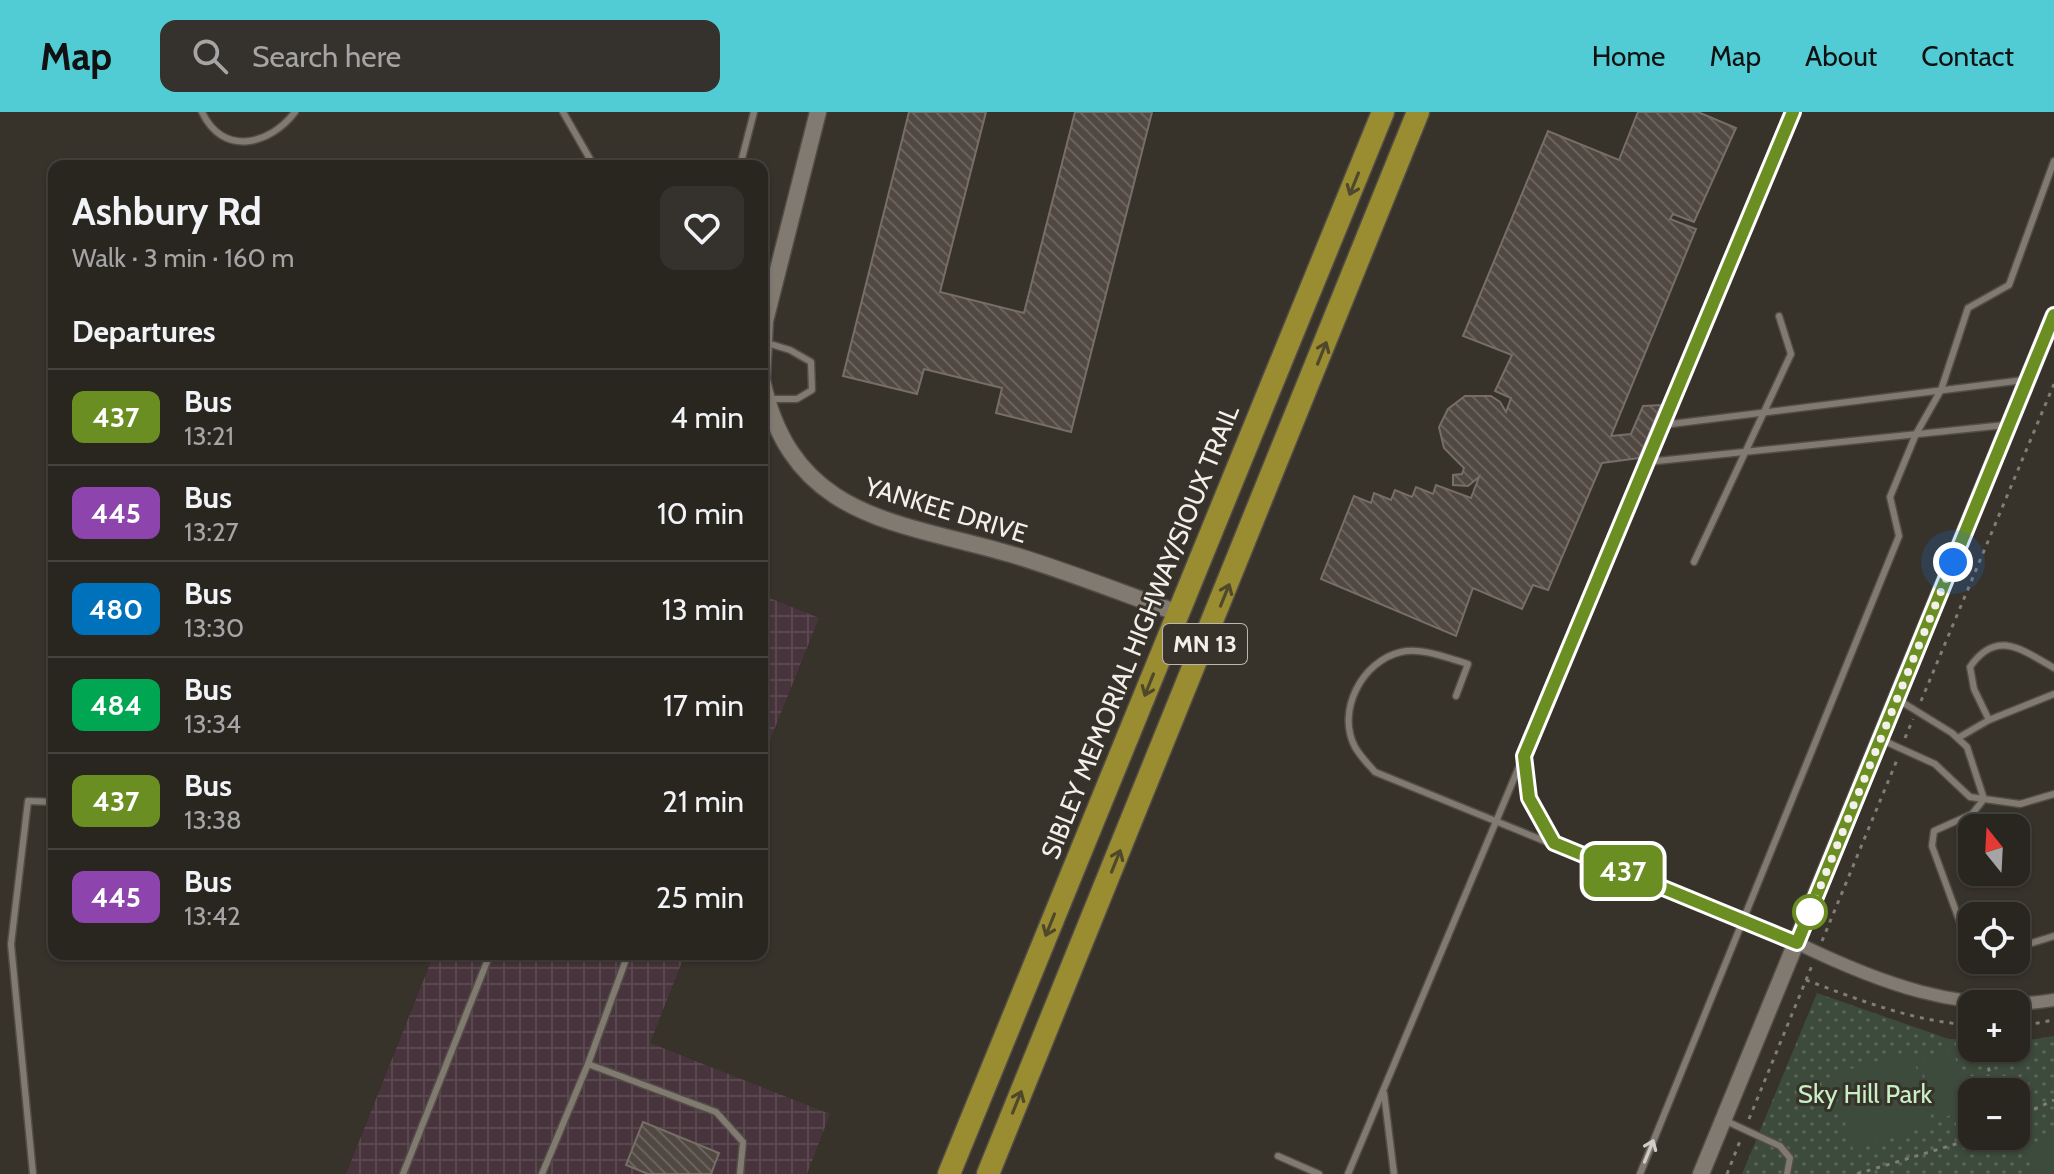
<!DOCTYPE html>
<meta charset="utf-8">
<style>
:root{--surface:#292620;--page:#35322d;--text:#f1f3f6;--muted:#a5a5a5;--line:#45433e;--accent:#51ccd4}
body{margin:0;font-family:Cabin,sans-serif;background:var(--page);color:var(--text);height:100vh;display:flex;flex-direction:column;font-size:30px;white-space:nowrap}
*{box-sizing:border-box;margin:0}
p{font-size:26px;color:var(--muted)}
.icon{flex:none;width:44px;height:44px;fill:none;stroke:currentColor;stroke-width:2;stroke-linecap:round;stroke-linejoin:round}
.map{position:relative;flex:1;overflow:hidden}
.drawer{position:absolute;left:48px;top:48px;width:720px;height:800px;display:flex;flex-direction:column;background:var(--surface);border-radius:16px;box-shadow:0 2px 6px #0004,0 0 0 2px var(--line)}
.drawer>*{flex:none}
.badge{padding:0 16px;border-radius:12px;font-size:28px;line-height:52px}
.needle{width:52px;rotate:342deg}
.tools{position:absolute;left:1958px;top:702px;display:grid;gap:16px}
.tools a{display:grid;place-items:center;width:72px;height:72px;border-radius:16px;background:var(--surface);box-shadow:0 2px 6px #0004,0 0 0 2px var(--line);font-size:40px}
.you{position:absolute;width:40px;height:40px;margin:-20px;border:6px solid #fff;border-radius:50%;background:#1a73e8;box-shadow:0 0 0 12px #1a73e833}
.map>.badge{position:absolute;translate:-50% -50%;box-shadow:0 0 0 4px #fff}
h2{padding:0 24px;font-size:30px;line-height:72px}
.round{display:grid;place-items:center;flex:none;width:84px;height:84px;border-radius:16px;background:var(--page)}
.head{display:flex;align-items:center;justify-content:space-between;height:136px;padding:0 24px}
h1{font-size:38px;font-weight:700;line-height:60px}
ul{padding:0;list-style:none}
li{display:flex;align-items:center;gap:24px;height:96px;padding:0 24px;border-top:2px solid var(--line)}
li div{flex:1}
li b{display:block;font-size:30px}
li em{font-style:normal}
li .badge{min-width:88px;font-weight:700;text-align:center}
header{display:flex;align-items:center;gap:48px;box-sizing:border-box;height:112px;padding:0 40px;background:var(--accent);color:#111}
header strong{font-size:38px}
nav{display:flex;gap:44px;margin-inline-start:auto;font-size:28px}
.search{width:560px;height:72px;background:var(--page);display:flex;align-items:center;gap:20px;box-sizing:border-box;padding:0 28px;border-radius:16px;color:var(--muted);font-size:30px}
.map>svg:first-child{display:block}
.industrial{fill:url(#industrial-grid)}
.green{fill:url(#green-dots);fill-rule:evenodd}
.pitch{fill:#3c4b3b}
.building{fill:url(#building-back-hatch);stroke:#776e67;stroke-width:2}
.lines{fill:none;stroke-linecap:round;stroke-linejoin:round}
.service-casing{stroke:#524d47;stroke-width:9}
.minor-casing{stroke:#524d47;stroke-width:15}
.tertiary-casing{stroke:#524d47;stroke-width:19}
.trunk-casing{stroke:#524d47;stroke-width:25}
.path{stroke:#817d76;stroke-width:3;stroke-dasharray:4 6;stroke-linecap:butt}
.service{stroke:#807a71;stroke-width:6}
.minor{stroke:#807a71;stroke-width:12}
.tertiary{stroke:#807a71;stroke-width:16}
.trunk{stroke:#9a8c30;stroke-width:22}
.oneway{stroke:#50482c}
.oneway2{stroke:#d0cdc6}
.line-casing{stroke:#fff;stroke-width:18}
.line{stroke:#6b8e23;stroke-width:12}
.walk{stroke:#f3f0eb;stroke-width:8;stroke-dasharray:0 14.4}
.stop-dot{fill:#fff;stroke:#6b8e23;stroke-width:4}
.labels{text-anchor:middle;stroke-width:6;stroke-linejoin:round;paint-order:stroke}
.shield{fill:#37322a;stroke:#bbb7b1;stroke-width:2}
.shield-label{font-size:24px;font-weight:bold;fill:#f3f0eb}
.street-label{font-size:26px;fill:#f3f0eb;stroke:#37322a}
.park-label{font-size:26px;fill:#c8f0c5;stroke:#37322a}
</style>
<header>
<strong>Map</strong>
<div class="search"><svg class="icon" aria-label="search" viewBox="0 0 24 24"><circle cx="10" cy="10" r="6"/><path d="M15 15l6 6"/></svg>Search here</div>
<nav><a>Home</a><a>Map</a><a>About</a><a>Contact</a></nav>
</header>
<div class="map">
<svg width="2054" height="1062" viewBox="0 0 2054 1062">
<defs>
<pattern id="industrial-grid" width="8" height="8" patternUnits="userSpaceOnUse" patternTransform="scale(2)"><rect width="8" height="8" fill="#48343c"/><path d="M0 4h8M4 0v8" fill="none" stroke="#5a484f"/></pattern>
<pattern id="green-dots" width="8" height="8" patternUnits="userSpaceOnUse" patternTransform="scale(2)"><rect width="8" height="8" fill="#3c4b3b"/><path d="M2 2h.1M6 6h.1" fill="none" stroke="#596558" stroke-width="1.8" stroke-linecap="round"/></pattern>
<pattern id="building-back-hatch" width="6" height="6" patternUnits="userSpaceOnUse" patternTransform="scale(2)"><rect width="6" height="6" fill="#514842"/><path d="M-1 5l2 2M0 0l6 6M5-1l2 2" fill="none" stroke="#6a635d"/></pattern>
</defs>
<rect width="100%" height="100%" fill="#37322a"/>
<g class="industrial">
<path d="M 762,483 L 819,506 L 762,648 Z"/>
<path d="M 434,842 L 685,842 L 650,931 L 830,1002 L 807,1062 L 346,1062 Z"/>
</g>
<path class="green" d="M 1817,881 L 1949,927 L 1972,928 L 1972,936 L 2016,936 L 2016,930 L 2054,924 L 2054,1062 L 1742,1062 ZM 1972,980 L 2016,980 L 2016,1024 L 1972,1024 Z"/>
<g class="pitch">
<path d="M 1952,937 L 1972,996 L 1939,1007 L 1919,948 Z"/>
<path d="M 1911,939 L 1933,1011 L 1853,1037 L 1831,963 Z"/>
<path d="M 2054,1024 L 2054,1062 L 2035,1062 L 2022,1035 Z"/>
</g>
<g class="building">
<path d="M 909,0 L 986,0 L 940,180 L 1024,201 L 1075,0 L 1152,0 L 1071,320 L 996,301 L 1002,276 L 924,257 L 917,282 L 843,264 Z"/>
<path d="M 1638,0 L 1698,0 L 1736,16 L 1694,110 L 1673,102 L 1670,107 L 1696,117 L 1611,324 L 1631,322 L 1643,294 L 1661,293 L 1639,346 L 1602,351 L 1548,478 L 1533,473 L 1522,497 L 1473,476 L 1456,524 L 1321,467 L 1354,384 L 1371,391 L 1374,381 L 1391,388 L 1395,378 L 1412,385 L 1416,375 L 1433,382 L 1436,373 L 1471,386 L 1479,365 L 1468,374 L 1453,373 L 1453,363 L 1462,362 L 1464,356 L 1444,336 L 1439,315 L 1448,297 L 1465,284 L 1491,284 L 1500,290 L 1506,300 L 1511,286 L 1495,279 L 1512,243 L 1463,224 L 1548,19 L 1619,48 Z"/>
<path d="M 643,1010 L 719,1041 L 711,1062 L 648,1062 L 626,1053 Z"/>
</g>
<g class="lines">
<g class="service-casing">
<g id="service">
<path d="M 202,0 C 223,45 270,33 295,0"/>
<path d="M 563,0 L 594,54"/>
<path d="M 740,54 L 754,0"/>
<path d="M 767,231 L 790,238 L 811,250 L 812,278 L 797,287 L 770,287"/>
<path d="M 1663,313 L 2024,268"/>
<path d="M 1647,350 L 2005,313"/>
<path d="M 1694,450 L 1791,242 L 1779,204"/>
<path d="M 1456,584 L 1468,552 C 1448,546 1421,535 1401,540 C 1362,549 1336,599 1355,635 C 1360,644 1368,652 1375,660 L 1795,831"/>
<path d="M 1897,587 L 1952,621 L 1967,635 L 1984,687"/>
<path d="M 1989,608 L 1974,577 L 1970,555 C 1996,517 2021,537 2054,556"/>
<path d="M 1958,626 L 1989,608 L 2054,582"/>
<path d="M 1882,628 L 1935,652 L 1970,685 L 2020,692 L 2054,682"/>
<path d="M 1524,646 C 1526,679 1535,704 1554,731"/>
<path d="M 2016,836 L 2054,824"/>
<path d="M 1972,843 L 1932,734 L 1934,719 L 1972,702 L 1984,687"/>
<path d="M 588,952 L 628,842"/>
<path d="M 1384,981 L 1394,1062"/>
<path d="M 1724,1008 L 1780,1034 L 1790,1046 L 1787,1062"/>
<path d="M 1278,1044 L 1319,1062"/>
<path d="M 33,1062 L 11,832 L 28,689 L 54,690"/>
<path d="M 403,1062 L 490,842"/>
<path d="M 542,1062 L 588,952 L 716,1000 L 743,1030 L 740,1062"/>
<path d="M 1348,1062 L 1794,0"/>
<path d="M 1640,1062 L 1899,424 L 1890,385 L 1916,322 L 1941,278 L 1968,196 L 2009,173 L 2054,49"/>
</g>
</g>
<g class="minor-casing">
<path id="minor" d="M 1797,831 C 1877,870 1962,903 2054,888"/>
</g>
<g class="tertiary-casing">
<g id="tertiary">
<path d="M 762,266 L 765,209 L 818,0"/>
<path d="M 762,268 C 793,410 900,409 1017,444 C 1072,461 1125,482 1178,501"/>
<path d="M 1701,1062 L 2054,203"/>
</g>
</g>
<g class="trunk-casing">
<g id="trunk">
<path d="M 949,1062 L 1383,0"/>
<path d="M 988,1062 L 1418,0"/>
</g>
</g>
<g class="path">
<path d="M 1921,589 L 2054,272"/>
<path d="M 1905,626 L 1913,607"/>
<path d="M 1822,829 L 1897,648"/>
<path d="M 1806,868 C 1859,888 1915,910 1972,913"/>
<path d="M 2016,915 L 2054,908"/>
<path d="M 1984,936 L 1994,980"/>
<path d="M 2016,1006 L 2054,988"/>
<path d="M 1749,1007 L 1813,851"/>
<path d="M 1727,1062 L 1740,1029"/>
<path d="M 1857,1062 L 1982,1024"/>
</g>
<use href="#service" class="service"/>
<use href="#minor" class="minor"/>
<use href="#tertiary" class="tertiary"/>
<use href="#trunk" class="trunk"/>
</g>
<defs><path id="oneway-shaft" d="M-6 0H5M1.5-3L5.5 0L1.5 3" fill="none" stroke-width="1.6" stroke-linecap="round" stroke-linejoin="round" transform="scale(2)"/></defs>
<g class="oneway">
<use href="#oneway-shaft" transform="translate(1354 72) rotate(112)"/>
<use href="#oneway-shaft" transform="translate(1322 241) rotate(-68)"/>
<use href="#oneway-shaft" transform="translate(1225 483) rotate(-68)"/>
<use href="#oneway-shaft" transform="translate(1149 573) rotate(112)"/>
<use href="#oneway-shaft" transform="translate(1116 749) rotate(-68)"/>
<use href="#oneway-shaft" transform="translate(1050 813) rotate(112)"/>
<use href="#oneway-shaft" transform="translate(1017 990) rotate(-68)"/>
</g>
<use class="oneway2" href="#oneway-shaft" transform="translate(1649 1039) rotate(-68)"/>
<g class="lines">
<g class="line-casing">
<path id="line" d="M 1793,0 L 1524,644 L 1529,686 L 1554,731 L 1797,831 L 2054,203"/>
</g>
<use href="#line" class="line"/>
<path class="walk" d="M 1810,800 L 1953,450"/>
</g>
<circle class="stop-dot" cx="1810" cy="800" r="16"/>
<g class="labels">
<rect class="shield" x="1163" y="512" width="84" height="40" rx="6"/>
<g class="shield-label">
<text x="1205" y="540">MN 13</text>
</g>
<g class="street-label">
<text transform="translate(946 398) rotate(17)" y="9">YANKEE DRIVE</text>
<text transform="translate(1140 520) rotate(-68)" y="9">SIBLEY MEMORIAL HIGHWAY/SIOUX TRAIL</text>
</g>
<g class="park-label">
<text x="1865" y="991">Sky Hill Park</text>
</g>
</g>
</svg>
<div class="tools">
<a><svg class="needle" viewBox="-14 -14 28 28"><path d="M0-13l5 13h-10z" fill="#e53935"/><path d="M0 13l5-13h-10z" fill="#a5a5a5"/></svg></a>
<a><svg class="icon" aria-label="locate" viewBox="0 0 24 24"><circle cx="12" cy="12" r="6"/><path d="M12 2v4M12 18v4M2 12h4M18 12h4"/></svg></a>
<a>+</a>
<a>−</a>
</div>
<div class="you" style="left:1953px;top:450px"></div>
<b class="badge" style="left:1623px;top:759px;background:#6b8e23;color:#fff">437</b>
<section class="drawer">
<div class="head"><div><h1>Ashbury Rd</h1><p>Walk · 3 min · 160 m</p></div><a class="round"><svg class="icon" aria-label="heart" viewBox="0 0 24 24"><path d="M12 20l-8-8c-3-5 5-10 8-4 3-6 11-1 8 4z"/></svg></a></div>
<h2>Departures</h2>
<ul>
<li><span class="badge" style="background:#6b8e23;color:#fff">437</span><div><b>Bus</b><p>13:21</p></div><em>4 min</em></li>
<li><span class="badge" style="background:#8e44ad;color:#fff">445</span><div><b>Bus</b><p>13:27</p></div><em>10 min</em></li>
<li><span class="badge" style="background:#0072bc;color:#fff">480</span><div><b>Bus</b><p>13:30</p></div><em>13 min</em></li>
<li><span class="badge" style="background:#00a651;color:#fff">484</span><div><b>Bus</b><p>13:34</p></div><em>17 min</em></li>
<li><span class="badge" style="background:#6b8e23;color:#fff">437</span><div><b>Bus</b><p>13:38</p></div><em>21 min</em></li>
<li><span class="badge" style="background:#8e44ad;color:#fff">445</span><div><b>Bus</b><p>13:42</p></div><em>25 min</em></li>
</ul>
</section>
</div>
